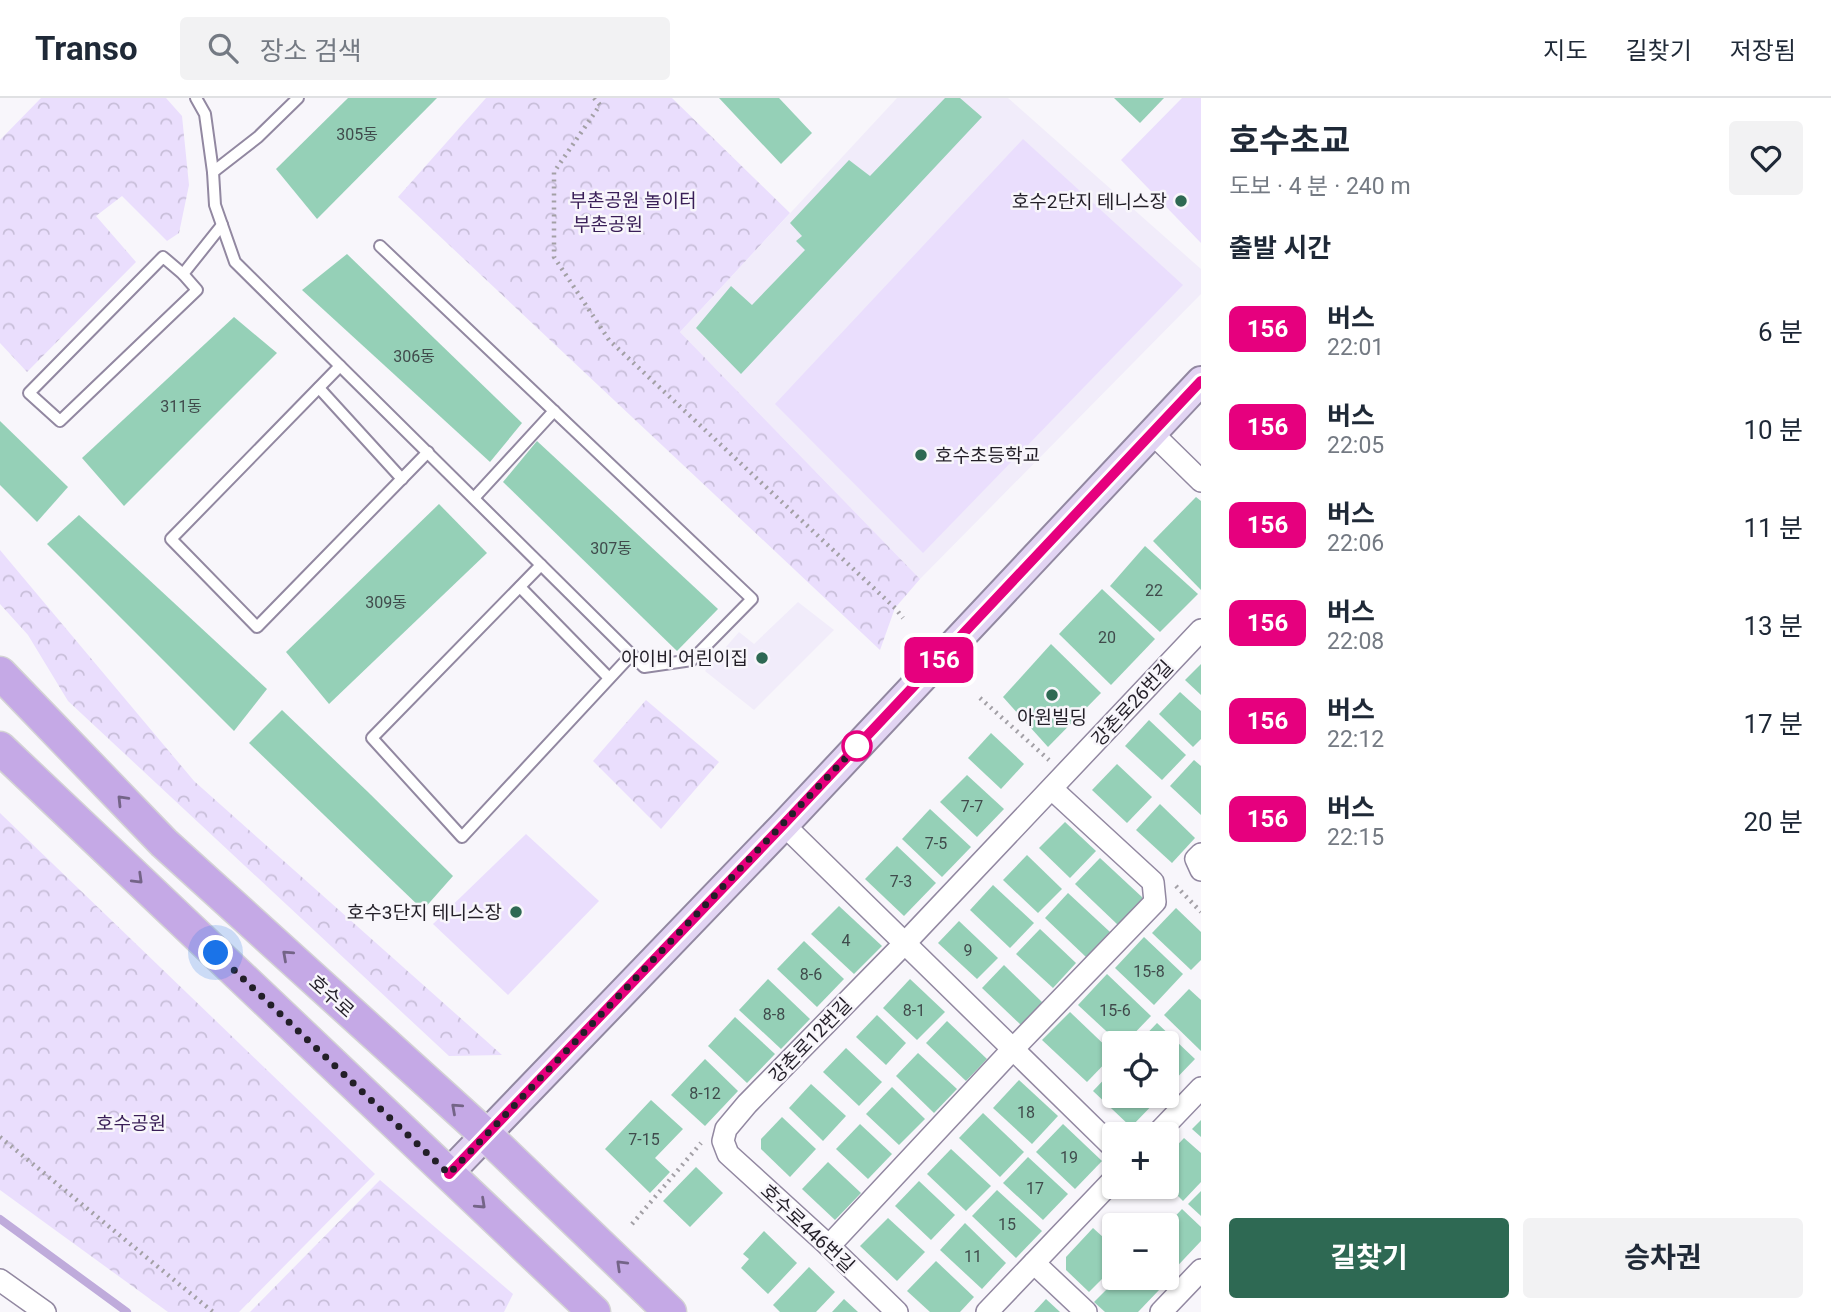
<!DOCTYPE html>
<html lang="ko">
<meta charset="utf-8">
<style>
:root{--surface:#fff;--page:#f2f2f3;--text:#1f2937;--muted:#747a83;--line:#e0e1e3;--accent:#2e6953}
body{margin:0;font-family:Roboto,"Noto Sans KR",sans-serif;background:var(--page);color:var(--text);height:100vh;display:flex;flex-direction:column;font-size:26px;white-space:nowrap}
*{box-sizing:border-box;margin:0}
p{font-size:23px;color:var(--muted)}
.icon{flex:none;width:38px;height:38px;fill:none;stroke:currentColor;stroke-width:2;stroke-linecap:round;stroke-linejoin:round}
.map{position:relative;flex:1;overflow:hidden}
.sheet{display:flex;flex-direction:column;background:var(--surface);width:630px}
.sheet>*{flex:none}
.badge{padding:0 14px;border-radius:10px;font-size:24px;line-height:46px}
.controls{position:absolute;left:1102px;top:933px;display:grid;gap:14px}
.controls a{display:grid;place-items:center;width:77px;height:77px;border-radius:7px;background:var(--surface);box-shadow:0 2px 5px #0004;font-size:35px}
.you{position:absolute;width:35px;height:35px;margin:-18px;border:5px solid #fff;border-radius:50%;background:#1a73e8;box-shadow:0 0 0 10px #1a73e833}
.map>.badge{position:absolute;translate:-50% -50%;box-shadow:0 0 0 4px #fff}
h2{padding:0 28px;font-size:26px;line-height:63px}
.round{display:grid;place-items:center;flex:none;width:74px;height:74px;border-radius:7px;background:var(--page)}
.headline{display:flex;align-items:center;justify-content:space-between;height:119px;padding:0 28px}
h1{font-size:33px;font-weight:700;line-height:52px}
.cta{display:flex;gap:14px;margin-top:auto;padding:14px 28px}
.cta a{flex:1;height:80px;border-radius:7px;background:var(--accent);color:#fff;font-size:28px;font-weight:700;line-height:80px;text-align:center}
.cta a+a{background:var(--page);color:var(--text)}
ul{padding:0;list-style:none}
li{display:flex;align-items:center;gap:21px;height:98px;padding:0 28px}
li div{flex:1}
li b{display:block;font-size:26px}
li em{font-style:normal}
li .badge{min-width:77px;font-weight:700;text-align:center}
header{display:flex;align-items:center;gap:42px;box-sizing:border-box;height:98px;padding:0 35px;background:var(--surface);border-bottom:2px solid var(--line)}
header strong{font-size:33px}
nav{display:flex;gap:38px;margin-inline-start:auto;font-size:24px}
.search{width:490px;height:63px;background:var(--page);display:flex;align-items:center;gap:18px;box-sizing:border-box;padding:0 24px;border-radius:7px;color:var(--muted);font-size:26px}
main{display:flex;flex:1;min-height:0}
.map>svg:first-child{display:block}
.built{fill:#f1ecfa}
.green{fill:#eadefd}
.forest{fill:url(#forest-crowns)}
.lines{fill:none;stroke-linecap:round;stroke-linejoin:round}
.stream{stroke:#bfabdb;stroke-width:8}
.building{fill:#95d0b7}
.lane-casing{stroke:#9288a1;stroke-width:14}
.street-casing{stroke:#9288a1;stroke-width:24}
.secondary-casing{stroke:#9288a1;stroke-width:32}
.primary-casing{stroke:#d3d2d4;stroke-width:35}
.path{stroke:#a3a0a6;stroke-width:4.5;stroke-dasharray:2 5;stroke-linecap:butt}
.lane{stroke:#fff;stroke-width:10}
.street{stroke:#fff;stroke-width:21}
.secondary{stroke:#e2d4f3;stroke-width:28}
.primary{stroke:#c5a9e6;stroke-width:32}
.oneway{stroke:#746487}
.line-casing{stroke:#fff;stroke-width:16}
.line{stroke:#e6007e;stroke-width:10}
.walk{stroke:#231f28;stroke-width:7;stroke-dasharray:0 12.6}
.poi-dot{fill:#2e6953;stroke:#f8f6fb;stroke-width:2.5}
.stop-dot{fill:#fff;stroke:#e6007e;stroke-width:3.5}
.labels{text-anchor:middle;stroke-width:5;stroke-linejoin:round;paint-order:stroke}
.number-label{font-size:16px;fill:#404b4c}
.park-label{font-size:19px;fill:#391e57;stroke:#f8f6fb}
.poi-label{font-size:19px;fill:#231f28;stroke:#f8f6fb;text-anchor:end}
.street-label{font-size:19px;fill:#231f28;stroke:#f8f6fb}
</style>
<header>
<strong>Transo</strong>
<div class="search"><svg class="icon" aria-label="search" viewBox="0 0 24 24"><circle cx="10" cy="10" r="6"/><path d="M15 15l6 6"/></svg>장소 검색</div>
<nav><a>지도</a><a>길찾기</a><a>저장됨</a></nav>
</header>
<main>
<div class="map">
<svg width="1201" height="1214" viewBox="0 0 1201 1214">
<defs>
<pattern id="forest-crowns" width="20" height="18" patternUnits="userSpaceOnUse" patternTransform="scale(1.75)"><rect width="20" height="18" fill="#eadefd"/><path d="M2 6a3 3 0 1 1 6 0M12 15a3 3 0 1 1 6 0" fill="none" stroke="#c8bed9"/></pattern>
</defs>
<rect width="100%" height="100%" fill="#f8f6fb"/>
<g class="built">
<path d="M 897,0 L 1008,0 L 1201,171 L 1201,196 L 920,481 L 680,234 Z"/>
<path d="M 798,504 L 834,532 L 754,612 L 705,573 L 739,534 L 754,546 Z"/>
</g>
<g class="green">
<path d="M 1182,0 L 1201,0 L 1201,145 L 1121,62 Z"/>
<path d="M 1023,41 L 1183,187 L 923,455 L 775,306 Z"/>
<path d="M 526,736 L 599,803 L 508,897 L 433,826 Z"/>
</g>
<g class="forest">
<path d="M 41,0 L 166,0 L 182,18 L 189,87 L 179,135 L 167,143 L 122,98 L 96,118 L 136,164 L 27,274 L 0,245 L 0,42 Z"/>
<path d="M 486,0 L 672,0 L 790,115 L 680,234 L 920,481 L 895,510 L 880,552 L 398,99 Z"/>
<path d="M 0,452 L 194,683 L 502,957 L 449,958 L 68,603 L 28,537 L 0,506 Z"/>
<path d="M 646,602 L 719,664 L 661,731 L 593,663 Z"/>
<path d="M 0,715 L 375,1076 L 239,1214 L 168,1214 L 0,1092 Z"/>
<path d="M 380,1082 L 513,1196 L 504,1214 L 250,1214 Z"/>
</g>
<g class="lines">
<path class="stream" d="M 0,1121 L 127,1214"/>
</g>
<g class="building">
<path d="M 348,0 L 437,0 L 317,121 L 276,71 Z"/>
<path d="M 719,0 L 779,0 L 812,35 L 781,66 Z"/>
<path d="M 945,0 L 960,0 L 982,19 L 741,276 L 696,230 L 731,188 L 752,207 L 805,152 L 796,143 L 802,138 L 790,125 L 849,62 L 870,78 Z"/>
<path d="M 1114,0 L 1164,0 L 1140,25 Z"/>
<path d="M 347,156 L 522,325 L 490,364 L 302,192 Z"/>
<path d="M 234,219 L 277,255 L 124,408 L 82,360 Z"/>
<path d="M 0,323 L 68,389 L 37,424 L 0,387 Z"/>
<path d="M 537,343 L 718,511 L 677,553 L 503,384 Z"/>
<path d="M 1196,399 L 1201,403 L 1201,492 L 1153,443 Z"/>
<path d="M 439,406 L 487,455 L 329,606 L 286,554 Z"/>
<path d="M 79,417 L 267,591 L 234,633 L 47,446 Z"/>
<path d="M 1145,448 L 1198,496 L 1160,534 L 1110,488 Z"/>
<path d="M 1102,491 L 1155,541 L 1111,587 L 1059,536 Z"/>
<path d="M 1051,546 L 1101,595 L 1048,649 L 1003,599 Z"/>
<path d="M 1201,566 L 1201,597 L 1185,582 Z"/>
<path d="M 1180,594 L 1201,613 L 1201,641 L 1193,649 L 1159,616 Z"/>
<path d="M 282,612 L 368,694 L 453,778 L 423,812 L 249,645 Z"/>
<path d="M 1149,622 L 1186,657 L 1162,682 L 1125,648 Z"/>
<path d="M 991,635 L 1024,666 L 1001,691 L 968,660 Z"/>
<path d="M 1194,662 L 1201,668 L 1201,717 L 1170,688 Z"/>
<path d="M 1117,666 L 1152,699 L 1127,725 L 1092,692 Z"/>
<path d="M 967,677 L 1004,711 L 977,739 L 940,704 Z"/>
<path d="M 1160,706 L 1195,740 L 1172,765 L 1136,732 Z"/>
<path d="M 930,711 L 971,749 L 942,779 L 902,741 Z"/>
<path d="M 1065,724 L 1096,753 L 1070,780 L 1039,750 Z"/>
<path d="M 897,748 L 936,785 L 904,818 L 865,781 Z"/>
<path d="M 1027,757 L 1062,791 L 1038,815 L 1003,782 Z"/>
<path d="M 1100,760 L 1143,800 L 1118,827 L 1075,786 Z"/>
<path d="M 993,787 L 1034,825 L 1010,850 L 970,812 Z"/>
<path d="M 1068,795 L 1110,834 L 1086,859 L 1045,820 Z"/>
<path d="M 839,808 L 882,848 L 854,876 L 811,836 Z"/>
<path d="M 1176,810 L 1201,834 L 1201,862 L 1191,872 L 1152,835 Z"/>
<path d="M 959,823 L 998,860 L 977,881 L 938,845 Z"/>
<path d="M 1040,831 L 1076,865 L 1053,890 L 1016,856 Z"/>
<path d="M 1144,839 L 1183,876 L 1154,907 L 1115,870 Z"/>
<path d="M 804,843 L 844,881 L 817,909 L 777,871 Z"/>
<path d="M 1004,867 L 1043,905 L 1022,928 L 982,890 Z"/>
<path d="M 1107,876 L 1151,918 L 1125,945 L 1119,945 L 1078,907 Z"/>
<path d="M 768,881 L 810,921 L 781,951 L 739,912 Z"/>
<path d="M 910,881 L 945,914 L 917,942 L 883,910 Z"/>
<path d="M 1189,891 L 1201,902 L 1201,953 L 1164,917 Z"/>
<path d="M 1070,914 L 1114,956 L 1087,984 L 1042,942 Z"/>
<path d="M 877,917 L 906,945 L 886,967 L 856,939 Z"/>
<path d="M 735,919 L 775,956 L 747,985 L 708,948 Z"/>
<path d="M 947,923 L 987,961 L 966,983 L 926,945 Z"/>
<path d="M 1157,925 L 1195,961 L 1167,990 L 1167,945 L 1138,945 Z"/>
<path d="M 846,950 L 882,984 L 859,1008 L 823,974 Z"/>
<path d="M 918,955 L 957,991 L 934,1015 L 896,978 Z"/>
<path d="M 705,961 L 738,993 L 705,1028 L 671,997 Z"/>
<path d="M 1115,970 L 1115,998 L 1161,998 L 1131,1029 L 1093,993 Z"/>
<path d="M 1019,982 L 1058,1018 L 1032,1046 L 993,1010 Z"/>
<path d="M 811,986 L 846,1018 L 823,1043 L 789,1010 Z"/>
<path d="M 892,989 L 925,1021 L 899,1047 L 866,1016 Z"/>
<path d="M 651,1002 L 683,1031 L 655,1060 L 670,1074 L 650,1095 L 605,1051 Z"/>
<path d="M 983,1015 L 1024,1054 L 1000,1079 L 959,1040 Z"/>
<path d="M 782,1019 L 816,1051 L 790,1079 L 761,1051 L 761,1041 Z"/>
<path d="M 1201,1022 L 1201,1039 L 1192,1031 Z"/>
<path d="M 860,1026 L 892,1056 L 868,1081 L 836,1051 Z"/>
<path d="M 1063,1026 L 1102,1063 L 1075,1091 L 1036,1054 Z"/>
<path d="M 1184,1040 L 1201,1055 L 1201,1084 L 1183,1103 L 1167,1087 L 1167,1058 Z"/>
<path d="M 951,1051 L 991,1088 L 966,1113 L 927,1076 Z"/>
<path d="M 1028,1059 L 1068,1096 L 1043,1122 L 1003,1085 Z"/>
<path d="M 828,1064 L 861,1095 L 835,1122 L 802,1091 Z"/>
<path d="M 696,1069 L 723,1095 L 690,1129 L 663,1103 Z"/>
<path d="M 919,1083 L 955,1117 L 931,1142 L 895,1108 Z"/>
<path d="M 997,1092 L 1042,1133 L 1016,1160 L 972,1118 Z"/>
<path d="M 1201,1093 L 1201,1118 L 1188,1106 Z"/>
<path d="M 1182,1111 L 1201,1129 L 1201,1143 L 1167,1179 L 1167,1127 Z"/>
<path d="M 888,1120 L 925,1154 L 897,1183 L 860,1148 Z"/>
<path d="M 965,1125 L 1006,1165 L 982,1191 L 940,1152 Z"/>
<path d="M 1093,1130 L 1115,1150 L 1115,1168 L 1089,1194 L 1066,1172 L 1066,1159 Z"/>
<path d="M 764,1133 L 797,1165 L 768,1196 L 741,1170 L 749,1161 L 743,1156 Z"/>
<path d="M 936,1163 L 974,1199 L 960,1214 L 930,1214 L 907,1193 Z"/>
<path d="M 809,1169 L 835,1194 L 816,1214 L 780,1214 L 773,1207 Z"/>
<path d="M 1118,1180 L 1147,1180 L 1160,1191 L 1138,1214 L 1105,1214 L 1094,1204 Z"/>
<path d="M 844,1201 L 858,1214 L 832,1214 Z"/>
<path d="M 1046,1201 L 1060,1214 L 1034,1214 Z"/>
</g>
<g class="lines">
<g class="lane-casing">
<g id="lane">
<path d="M 196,0 L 205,16 L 213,74 L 215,107 L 235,164 L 644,569 L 692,562 L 752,501 L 380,148"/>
<path d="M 213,74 L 258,39 L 298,0"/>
<path d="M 163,159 L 183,176 L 197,192 L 60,323 L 29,295 Z"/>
<path d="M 183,176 L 222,127"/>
<path d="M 340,268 L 171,441 L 257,529 L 428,354"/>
<path d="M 319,290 L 402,381"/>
<path d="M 474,400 L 554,313"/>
<path d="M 541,467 L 372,640 L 462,739 L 632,556"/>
<path d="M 520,489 L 609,580"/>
</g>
</g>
<g class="street-casing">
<g id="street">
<path d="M 1151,334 L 1201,383"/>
<path d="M 784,727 L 1115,1051"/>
<path d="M 1201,756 L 1196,761 L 1201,772"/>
<path d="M 1157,1036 L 1201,990"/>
<path d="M 829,1148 L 1012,952 L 1155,804 L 1153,784 L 1052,691"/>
<path d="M 1034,1165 L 1086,1214"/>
<path d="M 0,1182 L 45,1214"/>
<path d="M 897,1214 L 829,1148 L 728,1056 L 723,1043 L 726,1031 L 747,1006 L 905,845 L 1201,532"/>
<path d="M 987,1214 L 1115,1080"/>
<path d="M 1161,1214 L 1201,1172"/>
</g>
</g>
<g class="secondary-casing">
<path id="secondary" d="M 448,1076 L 784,727 L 1201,283"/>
</g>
<g class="primary-casing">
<g id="primary">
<path d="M 0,575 L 164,745 L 486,1037 L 670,1214"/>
<path d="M 0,650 L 594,1214"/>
</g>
</g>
<g class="path">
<path d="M 594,0 L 600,7 L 554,74 L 554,159 L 609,242 L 895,510 L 903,520"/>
<path d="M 980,600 L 1049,662"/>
<path d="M 1176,788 L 1201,814"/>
<path d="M 0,1039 L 213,1214"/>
<path d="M 632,1126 L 701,1045"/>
</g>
<use href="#lane" class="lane"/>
<use href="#street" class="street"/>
<use href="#secondary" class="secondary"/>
<use href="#primary" class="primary"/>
</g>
<defs><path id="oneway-chevron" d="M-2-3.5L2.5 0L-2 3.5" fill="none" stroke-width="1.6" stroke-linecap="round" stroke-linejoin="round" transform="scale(1.75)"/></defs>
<g class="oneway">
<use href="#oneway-chevron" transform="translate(122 702) rotate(-134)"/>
<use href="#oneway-chevron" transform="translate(138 781) rotate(44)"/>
<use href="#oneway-chevron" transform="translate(287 857) rotate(-138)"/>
<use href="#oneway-chevron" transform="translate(456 1010) rotate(-138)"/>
<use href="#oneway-chevron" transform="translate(481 1106) rotate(43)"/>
<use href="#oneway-chevron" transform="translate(621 1167) rotate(-136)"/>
</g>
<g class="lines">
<g class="line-casing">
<path id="line" d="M 449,1076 L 784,726 L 1201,283"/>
</g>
<use href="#line" class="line"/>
<path class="walk" d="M 216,855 L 449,1076 L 857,648"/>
</g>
<g class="poi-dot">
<circle cx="1181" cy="103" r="7"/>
<circle cx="921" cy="357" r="7"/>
<circle cx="762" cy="560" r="7"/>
<circle cx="1052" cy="597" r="7"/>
<circle cx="516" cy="814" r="7"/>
</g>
<circle class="stop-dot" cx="857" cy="648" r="14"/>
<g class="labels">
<g class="number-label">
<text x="357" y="42">305동</text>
<text x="414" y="264">306동</text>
<text x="181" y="314">311동</text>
<text x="611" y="456">307동</text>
<text x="1154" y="498">22</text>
<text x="386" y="510">309동</text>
<text x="1107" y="545">20</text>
<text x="972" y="714">7-7</text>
<text x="936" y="751">7-5</text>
<text x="901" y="789">7-3</text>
<text x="846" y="848">4</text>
<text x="968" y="858">9</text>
<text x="1149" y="879">15-8</text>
<text x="811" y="882">8-6</text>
<text x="914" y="918">8-1</text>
<text x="1115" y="918">15-6</text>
<text x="774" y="922">8-8</text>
<text x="705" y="1001">8-12</text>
<text x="1026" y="1020">18</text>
<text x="644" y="1047">7-15</text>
<text x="1069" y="1065">19</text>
<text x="1035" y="1096">17</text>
<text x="1007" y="1132">15</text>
<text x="973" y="1164">11</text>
</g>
<g class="park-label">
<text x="633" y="109">부촌공원 놀이터</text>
<text x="608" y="133">부촌공원</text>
<text x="131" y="1032">호수공원</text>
</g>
<g class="poi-label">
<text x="1167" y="110">호수2단지 테니스장</text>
<text x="935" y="364" text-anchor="start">호수초등학교</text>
<text x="748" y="567">아이비 어린이집</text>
<text x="1052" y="626" text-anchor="middle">아원빌딩</text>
<text x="502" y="821">호수3단지 테니스장</text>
</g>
<g class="street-label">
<text transform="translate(1132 605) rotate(-47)" y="7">강촌로26번길</text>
<text transform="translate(332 898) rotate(42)" y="7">호수로</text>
<text transform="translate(810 942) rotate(-46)" y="7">강촌로12번길</text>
<text transform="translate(808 1130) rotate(43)" y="7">호수로446번길</text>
</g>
</g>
</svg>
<div class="controls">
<a><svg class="icon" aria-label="locate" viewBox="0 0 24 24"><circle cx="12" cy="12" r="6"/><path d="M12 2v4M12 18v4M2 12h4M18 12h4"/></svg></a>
<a>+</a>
<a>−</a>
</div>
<div class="you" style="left:216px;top:855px"></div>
<b class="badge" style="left:939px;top:562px;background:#e6007e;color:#fff">156</b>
</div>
<section class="sheet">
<div class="headline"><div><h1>호수초교</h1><p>도보 · 4 분 · 240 m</p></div><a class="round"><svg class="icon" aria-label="heart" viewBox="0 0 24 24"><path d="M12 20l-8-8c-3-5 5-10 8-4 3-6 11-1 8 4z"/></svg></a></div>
<h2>출발 시간</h2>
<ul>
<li><span class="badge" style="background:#e6007e;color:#fff">156</span><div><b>버스</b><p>22:01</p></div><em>6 분</em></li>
<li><span class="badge" style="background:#e6007e;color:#fff">156</span><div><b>버스</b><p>22:05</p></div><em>10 분</em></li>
<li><span class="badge" style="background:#e6007e;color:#fff">156</span><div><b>버스</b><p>22:06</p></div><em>11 분</em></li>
<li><span class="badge" style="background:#e6007e;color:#fff">156</span><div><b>버스</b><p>22:08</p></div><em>13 분</em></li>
<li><span class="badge" style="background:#e6007e;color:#fff">156</span><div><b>버스</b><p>22:12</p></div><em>17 분</em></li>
<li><span class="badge" style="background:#e6007e;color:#fff">156</span><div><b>버스</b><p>22:15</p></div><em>20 분</em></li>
</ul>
<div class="cta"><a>길찾기</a><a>승차권</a></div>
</section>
</main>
